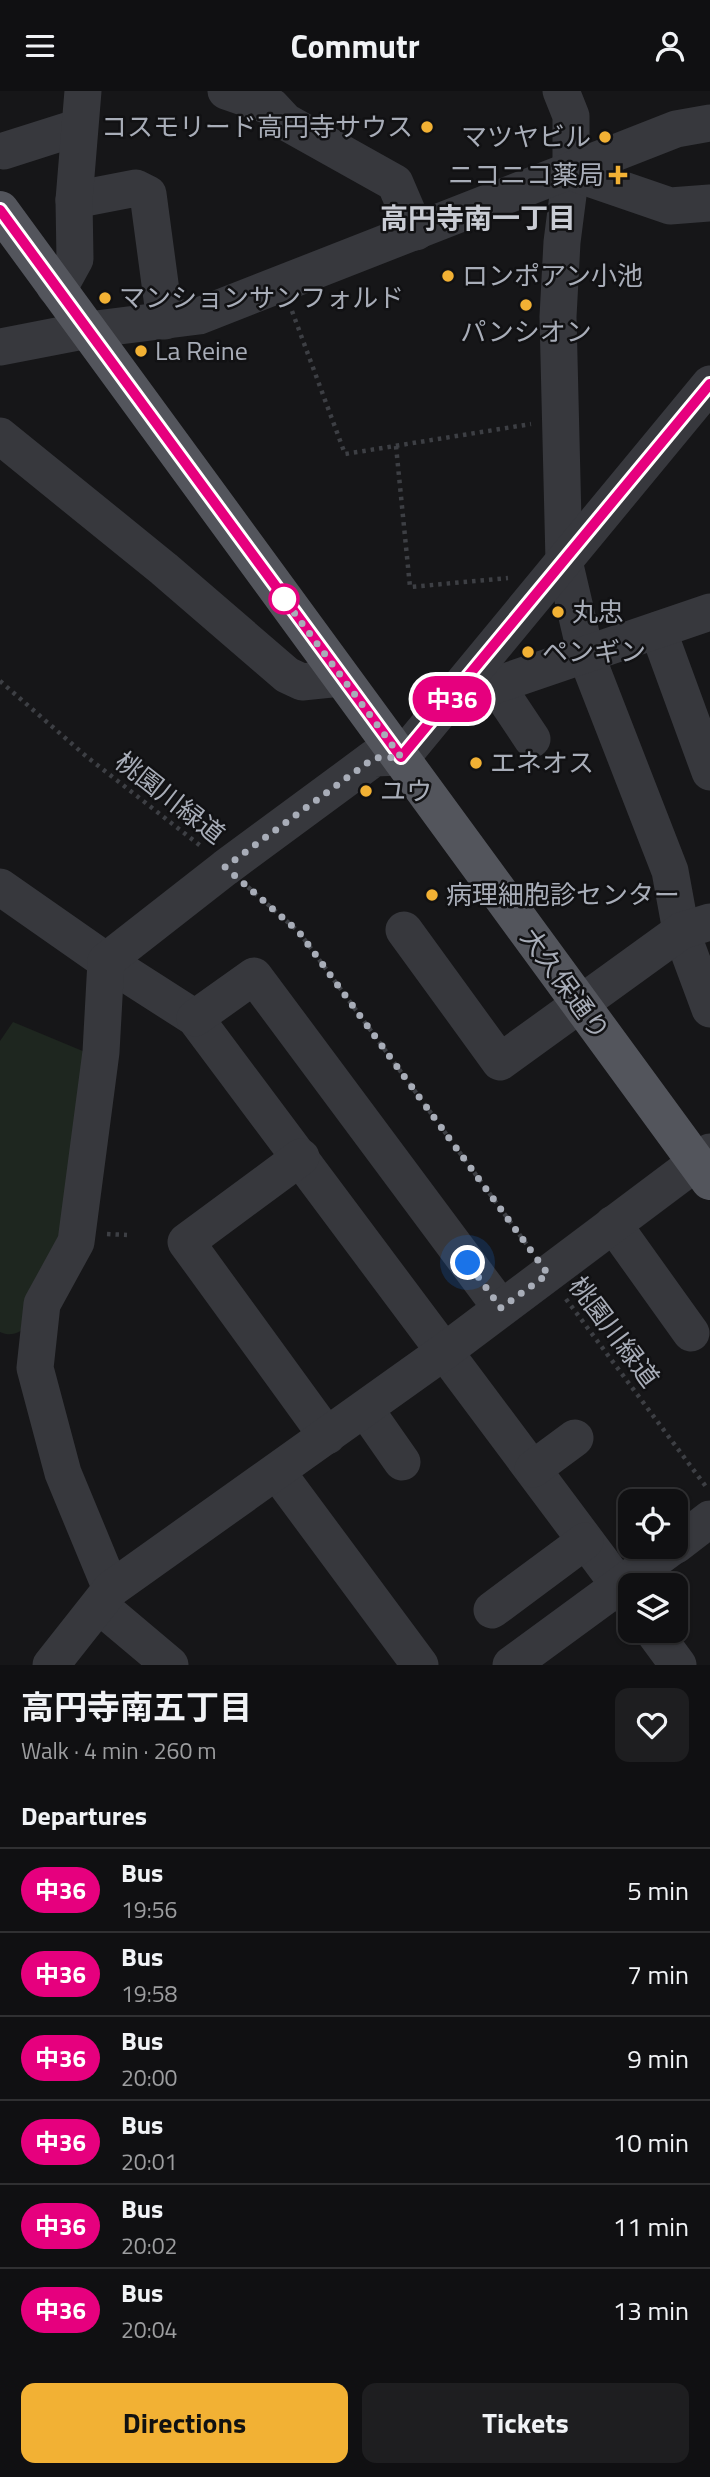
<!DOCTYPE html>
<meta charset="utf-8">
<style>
:root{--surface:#101012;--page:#1e1e20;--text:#f1f3f6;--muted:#9c9d9f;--line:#303032;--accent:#f2b134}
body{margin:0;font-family:"Titillium Web","Noto Sans JP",sans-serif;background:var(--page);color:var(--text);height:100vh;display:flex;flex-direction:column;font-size:26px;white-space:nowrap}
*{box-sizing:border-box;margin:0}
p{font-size:23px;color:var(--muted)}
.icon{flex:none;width:38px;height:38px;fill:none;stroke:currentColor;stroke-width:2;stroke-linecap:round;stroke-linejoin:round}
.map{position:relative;height:1574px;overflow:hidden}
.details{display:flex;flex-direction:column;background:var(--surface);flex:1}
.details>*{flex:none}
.badge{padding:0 14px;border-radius:23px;font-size:24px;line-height:46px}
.controls{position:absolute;left:618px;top:1398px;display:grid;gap:14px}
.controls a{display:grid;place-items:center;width:70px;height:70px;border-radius:14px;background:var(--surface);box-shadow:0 2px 5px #0004,0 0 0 2px var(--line);font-size:35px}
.you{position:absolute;width:35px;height:35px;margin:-18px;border:5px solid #fff;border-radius:50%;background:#1a73e8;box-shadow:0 0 0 10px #1a73e833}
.map>.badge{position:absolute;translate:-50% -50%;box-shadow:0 0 0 4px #fff}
h2{padding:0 21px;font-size:26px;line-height:63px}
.round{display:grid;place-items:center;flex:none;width:74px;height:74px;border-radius:14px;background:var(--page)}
.headline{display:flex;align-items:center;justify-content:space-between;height:119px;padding:0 21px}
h1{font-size:33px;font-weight:700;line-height:52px}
.action{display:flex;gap:14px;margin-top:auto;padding:14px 21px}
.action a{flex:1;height:80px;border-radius:14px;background:var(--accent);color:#111;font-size:28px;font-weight:700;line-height:80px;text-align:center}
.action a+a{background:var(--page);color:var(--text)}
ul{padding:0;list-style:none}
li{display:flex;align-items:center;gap:21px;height:84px;padding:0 21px;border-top:2px solid var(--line)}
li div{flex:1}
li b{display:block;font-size:26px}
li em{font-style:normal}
li .badge{min-width:77px;font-weight:700;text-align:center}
header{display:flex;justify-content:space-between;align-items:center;height:91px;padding:0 21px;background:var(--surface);font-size:32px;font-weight:700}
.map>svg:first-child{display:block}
.green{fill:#1e261f}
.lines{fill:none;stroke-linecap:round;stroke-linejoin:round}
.path{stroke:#3d3f44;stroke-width:4.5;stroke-dasharray:3.5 5;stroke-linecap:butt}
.minor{stroke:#37383d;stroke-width:37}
.major{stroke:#53555c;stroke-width:38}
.line-casing{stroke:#fff;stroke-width:16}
.line{stroke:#e6007e;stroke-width:10}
.walk{stroke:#a8adb8;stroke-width:7;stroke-dasharray:0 12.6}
.poi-dot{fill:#f2b134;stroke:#111113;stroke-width:2.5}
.stop-dot{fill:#fff;stroke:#e6007e;stroke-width:3.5}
.labels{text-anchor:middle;stroke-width:5;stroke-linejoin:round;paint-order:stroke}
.poi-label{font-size:26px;fill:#a8adb8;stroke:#111113;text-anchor:start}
.street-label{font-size:26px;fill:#a8adb8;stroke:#111113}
.neighbourhood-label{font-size:28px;font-weight:bold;fill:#c9ccd4;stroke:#111113}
</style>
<header><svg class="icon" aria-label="menu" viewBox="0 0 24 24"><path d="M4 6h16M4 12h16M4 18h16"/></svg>Commutr<svg class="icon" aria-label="person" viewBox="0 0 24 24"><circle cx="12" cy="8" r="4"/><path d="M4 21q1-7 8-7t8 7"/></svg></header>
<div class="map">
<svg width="710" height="1574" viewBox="0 0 710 1574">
<rect width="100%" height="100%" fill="#161618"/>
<path class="green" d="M 13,931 L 85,961 L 73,1103 L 27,1236 C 18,1242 11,1246 0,1241 L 0,950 Z"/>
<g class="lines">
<g class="path">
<path d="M 292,220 L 345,363 L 531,333"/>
<path d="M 396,355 L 410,496 L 508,487"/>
<path d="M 0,590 L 87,666 L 202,756"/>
<path d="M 248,796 L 299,841 L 530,1158"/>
<path d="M 107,1143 L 127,1144"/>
<path d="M 566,1208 L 707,1397"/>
</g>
<g class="minor">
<path d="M 226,0 L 272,16 L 286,31 L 395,92 L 416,141"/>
<path d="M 561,0 L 571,25 L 571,81 L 562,151 L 558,226 L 564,470 L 586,564 L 670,780 L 681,840 L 710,918"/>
<path d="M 4,60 L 79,36"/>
<path d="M 571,81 L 670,115 L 710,112"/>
<path d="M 74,109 L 136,97 L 148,103 L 165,230"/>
<path d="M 55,196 L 64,188 L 75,168 L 74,109 L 83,0"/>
<path d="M 0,256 L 88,239 L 199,225 L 676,38 L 710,32"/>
<path d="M 0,345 L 164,478 L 287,584 L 302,591 L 341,587"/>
<path d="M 658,539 L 710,681"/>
<path d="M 496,594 L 532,648"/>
<path d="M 456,604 L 496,594 L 710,521"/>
<path d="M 0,796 L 106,870 L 195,927 L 630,1509"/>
<path d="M 404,839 L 500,971 L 681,840 L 710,831"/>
<path d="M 195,927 L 254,885 L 501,1217"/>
<path d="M 301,1066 L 186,1151 L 327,1345"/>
<path d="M 613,1133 L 691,1242"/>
<path d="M 365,1318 L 402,1371"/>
<path d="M 533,1378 L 575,1347"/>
<path d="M 277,1381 L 420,1574"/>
<path d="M 676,1454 L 710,1428"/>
<path d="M 111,1498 L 63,1382 L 35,1277 L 42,1213 L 76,1151 L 101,961 L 106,870 L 225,777 L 374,667 L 402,666 L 710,293"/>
<path d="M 100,1515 L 170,1574"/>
<path d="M 492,1519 L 585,1450"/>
<path d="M 653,1540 L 678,1574"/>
<path d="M 51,1574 L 111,1498 L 445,1260 L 710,1061"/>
<path d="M 511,1574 L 672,1456"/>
</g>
<path class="major" d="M 0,119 L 710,1090"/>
</g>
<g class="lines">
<g class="line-casing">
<path id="line" d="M 0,119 L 401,666 L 710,293"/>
</g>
<use href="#line" class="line"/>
<path class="walk" d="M 284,508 L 278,500 L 401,666 L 374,667 L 225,776 L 299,841 L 548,1183 L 501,1217 L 468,1172"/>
</g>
<g class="poi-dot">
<circle cx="427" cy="36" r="7"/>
<circle cx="605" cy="46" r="7"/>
<path d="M614.5 73.5h7v7h7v7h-7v7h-7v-7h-7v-7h7z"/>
<circle cx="448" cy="185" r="7"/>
<circle cx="105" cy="207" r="7"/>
<circle cx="526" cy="214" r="7"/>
<circle cx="141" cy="260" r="7"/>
<circle cx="558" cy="521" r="7"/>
<circle cx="528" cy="561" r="7"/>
<circle cx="476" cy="672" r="7"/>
<circle cx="366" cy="700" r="7"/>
<circle cx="432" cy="804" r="7"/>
</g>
<circle class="stop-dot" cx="284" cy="508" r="14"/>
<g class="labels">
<g class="poi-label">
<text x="413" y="45" text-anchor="end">コスモリード高円寺サウス</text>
<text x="591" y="55" text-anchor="end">マツヤビル</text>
<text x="604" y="93" text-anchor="end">ニコニコ薬局</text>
<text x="462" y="194">ロンポアン小池</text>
<text x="119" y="216">マンションサンフォルド</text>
<text x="526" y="250" text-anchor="middle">パンシオン</text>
<text x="155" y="269">La Reine</text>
<text x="572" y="530">丸忠</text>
<text x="542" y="570">ペンギン</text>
<text x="490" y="681">エネオス</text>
<text x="380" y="709">ユウ</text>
<text x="446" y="813">病理細胞診センター</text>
</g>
<g class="street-label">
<text transform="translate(170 707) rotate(38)" y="9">桃園川緑道</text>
<text transform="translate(565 893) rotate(54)" y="9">大久保通り</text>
<text transform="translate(614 1241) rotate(53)" y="9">桃園川緑道</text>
</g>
<g class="neighbourhood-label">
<text x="478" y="137">高円寺南一丁目</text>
</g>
</g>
</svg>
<div class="controls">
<a><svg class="icon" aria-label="locate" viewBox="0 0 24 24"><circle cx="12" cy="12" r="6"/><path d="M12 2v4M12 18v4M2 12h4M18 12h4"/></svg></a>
<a><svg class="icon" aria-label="layers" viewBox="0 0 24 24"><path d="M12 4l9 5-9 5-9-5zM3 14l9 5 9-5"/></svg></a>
</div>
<div class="you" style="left:468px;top:1172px"></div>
<b class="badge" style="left:452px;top:608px;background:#e6007e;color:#fff">中36</b>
</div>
<section class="details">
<div class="headline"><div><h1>高円寺南五丁目</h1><p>Walk · 4 min · 260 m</p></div><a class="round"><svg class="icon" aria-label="heart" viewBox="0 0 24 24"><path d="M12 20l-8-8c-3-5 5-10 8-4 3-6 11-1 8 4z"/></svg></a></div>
<h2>Departures</h2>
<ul>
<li><span class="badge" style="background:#e6007e;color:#fff">中36</span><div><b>Bus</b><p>19:56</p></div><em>5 min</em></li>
<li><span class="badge" style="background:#e6007e;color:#fff">中36</span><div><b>Bus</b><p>19:58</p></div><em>7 min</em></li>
<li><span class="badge" style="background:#e6007e;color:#fff">中36</span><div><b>Bus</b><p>20:00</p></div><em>9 min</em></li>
<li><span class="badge" style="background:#e6007e;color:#fff">中36</span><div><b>Bus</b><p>20:01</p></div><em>10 min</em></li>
<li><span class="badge" style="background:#e6007e;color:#fff">中36</span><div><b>Bus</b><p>20:02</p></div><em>11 min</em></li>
<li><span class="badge" style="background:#e6007e;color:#fff">中36</span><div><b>Bus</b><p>20:04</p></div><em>13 min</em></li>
</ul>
<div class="action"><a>Directions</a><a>Tickets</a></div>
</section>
